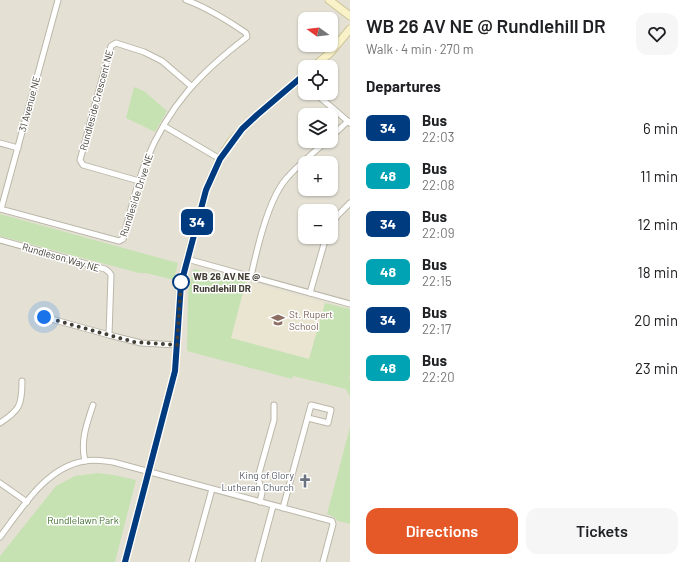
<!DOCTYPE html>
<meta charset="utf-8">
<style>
:root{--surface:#fff;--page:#f6f6f6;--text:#202124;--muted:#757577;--accent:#e55828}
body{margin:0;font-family:Barlow,sans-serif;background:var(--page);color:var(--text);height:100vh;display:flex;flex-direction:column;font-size:15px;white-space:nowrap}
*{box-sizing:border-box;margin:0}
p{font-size:13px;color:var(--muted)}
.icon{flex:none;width:22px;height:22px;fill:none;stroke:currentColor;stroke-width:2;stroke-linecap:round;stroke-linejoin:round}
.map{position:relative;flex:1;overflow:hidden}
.side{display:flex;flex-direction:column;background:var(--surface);width:344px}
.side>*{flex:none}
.badge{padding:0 8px;border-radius:6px;font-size:14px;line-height:26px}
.needle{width:26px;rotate:285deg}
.buttons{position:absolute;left:298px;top:12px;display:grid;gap:8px}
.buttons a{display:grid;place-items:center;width:40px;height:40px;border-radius:8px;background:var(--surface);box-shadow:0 1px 3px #0004;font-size:20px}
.you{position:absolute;width:20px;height:20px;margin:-10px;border:3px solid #fff;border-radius:50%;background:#1a73e8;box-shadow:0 0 0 6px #1a73e833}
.map>.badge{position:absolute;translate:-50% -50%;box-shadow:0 0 0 2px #fff}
h2{padding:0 16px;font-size:15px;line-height:36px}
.round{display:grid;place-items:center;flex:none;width:42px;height:42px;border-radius:12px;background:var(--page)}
.summary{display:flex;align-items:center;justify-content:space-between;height:68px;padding:0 16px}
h1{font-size:19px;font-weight:600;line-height:30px}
.primary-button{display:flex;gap:8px;margin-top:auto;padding:8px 16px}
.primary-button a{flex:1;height:46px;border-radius:12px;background:var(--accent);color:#fff;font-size:16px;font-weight:600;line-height:46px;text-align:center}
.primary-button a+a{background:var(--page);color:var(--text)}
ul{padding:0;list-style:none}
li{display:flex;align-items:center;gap:12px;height:48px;padding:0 16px}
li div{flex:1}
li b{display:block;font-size:15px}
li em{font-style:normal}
li .badge{min-width:44px;font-weight:700;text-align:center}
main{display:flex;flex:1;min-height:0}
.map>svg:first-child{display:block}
.residential{fill:#e4e1d4;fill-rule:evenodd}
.education{fill:#e9e5d1}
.green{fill:#c7e2b2}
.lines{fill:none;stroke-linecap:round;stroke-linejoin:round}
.street-casing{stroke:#bbb7a9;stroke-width:7}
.secondary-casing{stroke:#cdc499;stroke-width:9}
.street{stroke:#fff;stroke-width:5}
.secondary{stroke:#f9f2c8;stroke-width:7}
.line-casing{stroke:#fff;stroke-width:9}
.line{stroke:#003b80;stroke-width:6}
.walk{stroke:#433f36;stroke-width:4;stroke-dasharray:0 7.2}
.stop-dot{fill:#fff;stroke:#003b80;stroke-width:2}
.labels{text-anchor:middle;stroke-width:3;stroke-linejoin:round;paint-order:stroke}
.street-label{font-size:10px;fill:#433f36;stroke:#fff}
.stop-label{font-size:10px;font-weight:bold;fill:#433f36;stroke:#fff;text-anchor:start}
.education-label{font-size:10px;fill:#785e54;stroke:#fff;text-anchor:start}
.worship-label{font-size:10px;fill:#5b616d;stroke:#fff;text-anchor:end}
.park-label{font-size:10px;fill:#416f2f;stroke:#fff}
</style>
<main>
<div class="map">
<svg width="350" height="562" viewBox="0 0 350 562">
<rect width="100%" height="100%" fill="#f1efe6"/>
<path class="residential" d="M 0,0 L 350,0 L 350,562 L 0,562 ZM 305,19 L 331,19 L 331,45 L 305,45 ZM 305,67 L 331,67 L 331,93 L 305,93 ZM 305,115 L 331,115 L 331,141 L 305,141 ZM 305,163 L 331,163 L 331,189 L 305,189 ZM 305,211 L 331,211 L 331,237 L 305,237 Z"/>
<path class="education" d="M 246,281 L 325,303 L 309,359 L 231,338 Z"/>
<g class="green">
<path d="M 134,87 L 144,91 L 167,111 L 155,132 L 126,118 Z"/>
<path d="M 0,214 L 178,263 L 174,280 L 146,273 L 139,273 L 0,236 Z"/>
<path d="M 194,269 L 246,281 L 231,338 L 309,359 L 325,303 L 350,309 L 350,374 L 349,379 L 350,379 L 350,397 L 346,389 L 293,376 L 292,379 L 187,351 L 188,293 L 193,270 Z"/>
<path d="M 350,427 L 350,524 L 338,521 L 334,517 L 327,514 Z"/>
<path d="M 98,473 L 114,475 L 136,480 L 115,562 L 0,562 L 0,556 L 56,486 L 75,476 Z"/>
</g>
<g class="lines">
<g class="street-casing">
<g id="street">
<path d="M 315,93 L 350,123"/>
<path d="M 164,126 L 220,159"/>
<path d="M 331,137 L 348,121"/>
<path d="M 0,143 L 18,148"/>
<path d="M 139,181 L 83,165 L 80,160 L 111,46 L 116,43 L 144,52 L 162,61 L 191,86"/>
<path d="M 0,209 L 119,241 L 123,239 C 130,213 136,186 146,161 C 169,105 200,73 247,37 L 246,33 C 227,20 208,8 186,0"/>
<path d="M 1,209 L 58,0"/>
<path d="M 331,225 L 338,215 L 350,203"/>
<path d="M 0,240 L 105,269 L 109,272 L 111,275 L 109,335 L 141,343 L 177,345"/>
<path d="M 187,259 L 350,304"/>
<path d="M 251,276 C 257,249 268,200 286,179 C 298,165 313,153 327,141"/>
<path d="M 310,293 L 326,237"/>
<path d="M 44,317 L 109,335"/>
<path d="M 0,423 C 20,410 22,405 22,381"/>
<path d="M 85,461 C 80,441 87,423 93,405"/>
<path d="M 0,483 L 27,502"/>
<path d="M 260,502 L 262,493 L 258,477 L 274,420 L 274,405"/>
<path d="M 283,508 L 311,405 L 331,410 L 328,423 L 308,418"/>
<path d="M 0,537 C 22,508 46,467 85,461 C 94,459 104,461 113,462 L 332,521 L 333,524 L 323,562"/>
<path d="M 192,562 L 212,489"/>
<path d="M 258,562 L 273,506"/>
</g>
</g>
<g class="secondary-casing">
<g id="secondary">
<path d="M 329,0 L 350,16"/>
<path d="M 313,67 L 330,53 L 350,29"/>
<path d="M 125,562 L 175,371 L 181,283 L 206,190 L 220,159 L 230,143 L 242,129 L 257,115 L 305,74"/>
</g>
</g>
<use href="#street" class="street"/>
<use href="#secondary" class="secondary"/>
</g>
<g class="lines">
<g class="line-casing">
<path id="line" d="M 125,562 L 175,371 L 181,284 L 206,190 L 220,159 L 242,129 L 257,115 L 305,74"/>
</g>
<use href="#line" class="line"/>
<path class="walk" d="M 44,317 L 134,342 L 177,345 L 181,282"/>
</g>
<defs>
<g id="school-bare" transform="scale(1.08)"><path d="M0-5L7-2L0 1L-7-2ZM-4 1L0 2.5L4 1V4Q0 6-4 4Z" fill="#8d6e63" stroke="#fff" stroke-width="2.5" paint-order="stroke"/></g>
<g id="church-bare" transform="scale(1.08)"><path d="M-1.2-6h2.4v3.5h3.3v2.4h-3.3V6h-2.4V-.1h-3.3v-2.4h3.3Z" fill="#6b7280" stroke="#fff" stroke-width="2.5" paint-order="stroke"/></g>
</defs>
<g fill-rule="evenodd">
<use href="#school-bare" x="278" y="320"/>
<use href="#church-bare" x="305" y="481"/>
</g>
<circle class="stop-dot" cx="181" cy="282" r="8"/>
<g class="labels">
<g class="street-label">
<text transform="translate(96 100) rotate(-75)" y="4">Rundleside Crescent NE</text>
<text transform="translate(29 104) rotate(-75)" y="4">31 Avenue NE</text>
<text transform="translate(136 195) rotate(-72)" y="4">Rundleside Drive NE</text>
<text transform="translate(61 257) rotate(16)" y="4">Rundleson Way NE</text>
</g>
<g class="stop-label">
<text x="193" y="280">WB 26 AV NE @<tspan x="193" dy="12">Rundlehill DR</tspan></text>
</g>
<g class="education-label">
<text x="289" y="318">St. Rupert<tspan x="289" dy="12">School</tspan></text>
</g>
<g class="worship-label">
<text x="294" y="479">King of Glory<tspan x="294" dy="12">Lutheran Church</tspan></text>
</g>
<g class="park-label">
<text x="83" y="524">Rundlelawn Park</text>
</g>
</g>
</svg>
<div class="buttons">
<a><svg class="needle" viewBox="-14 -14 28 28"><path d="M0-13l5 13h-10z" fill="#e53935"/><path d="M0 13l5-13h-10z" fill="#757577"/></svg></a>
<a><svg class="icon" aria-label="locate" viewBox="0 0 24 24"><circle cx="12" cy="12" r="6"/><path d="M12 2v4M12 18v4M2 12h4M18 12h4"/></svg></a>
<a><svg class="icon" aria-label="layers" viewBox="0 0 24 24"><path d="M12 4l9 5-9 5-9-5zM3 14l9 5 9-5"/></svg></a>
<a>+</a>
<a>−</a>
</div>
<div class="you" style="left:44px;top:317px"></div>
<b class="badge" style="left:197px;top:222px;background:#003b80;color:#fff">34</b>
</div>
<section class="side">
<div class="summary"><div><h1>WB 26 AV NE @ Rundlehill DR</h1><p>Walk · 4 min · 270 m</p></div><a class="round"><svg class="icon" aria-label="heart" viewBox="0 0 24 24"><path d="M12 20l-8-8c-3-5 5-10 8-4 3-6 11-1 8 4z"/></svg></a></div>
<h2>Departures</h2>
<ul>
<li><span class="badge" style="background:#003b80;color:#fff">34</span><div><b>Bus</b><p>22:03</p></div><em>6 min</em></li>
<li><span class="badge" style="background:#00a3b4;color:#fff">48</span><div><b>Bus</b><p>22:08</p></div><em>11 min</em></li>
<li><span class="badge" style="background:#003b80;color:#fff">34</span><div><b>Bus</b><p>22:09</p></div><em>12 min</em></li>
<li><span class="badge" style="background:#00a3b4;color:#fff">48</span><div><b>Bus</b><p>22:15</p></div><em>18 min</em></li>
<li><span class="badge" style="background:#003b80;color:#fff">34</span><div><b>Bus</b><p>22:17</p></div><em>20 min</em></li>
<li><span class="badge" style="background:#00a3b4;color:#fff">48</span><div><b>Bus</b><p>22:20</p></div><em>23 min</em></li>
</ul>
<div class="primary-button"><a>Directions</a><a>Tickets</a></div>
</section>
</main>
